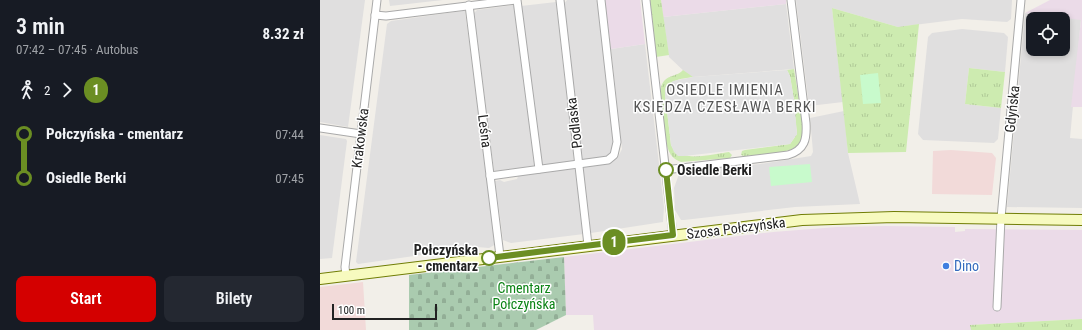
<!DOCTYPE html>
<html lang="pl">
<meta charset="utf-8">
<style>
:root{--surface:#171b24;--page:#242831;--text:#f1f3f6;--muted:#9ea1a6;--accent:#d40000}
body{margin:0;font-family:"Roboto Condensed",sans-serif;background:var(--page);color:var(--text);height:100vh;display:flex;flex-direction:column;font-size:15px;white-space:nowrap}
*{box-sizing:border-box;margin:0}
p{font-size:13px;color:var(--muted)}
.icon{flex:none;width:22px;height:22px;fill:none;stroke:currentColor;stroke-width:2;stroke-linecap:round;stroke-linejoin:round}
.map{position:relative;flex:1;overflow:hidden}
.side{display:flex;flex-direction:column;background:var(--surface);width:320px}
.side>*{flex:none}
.badge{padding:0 8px;border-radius:13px;font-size:14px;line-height:26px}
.buttons{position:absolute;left:706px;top:12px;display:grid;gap:8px}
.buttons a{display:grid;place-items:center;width:44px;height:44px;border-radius:8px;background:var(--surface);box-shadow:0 2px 6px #0003;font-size:20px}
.scale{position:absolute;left:12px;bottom:10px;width:105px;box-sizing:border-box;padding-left:4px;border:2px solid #222;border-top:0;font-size:11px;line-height:14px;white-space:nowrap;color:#222;-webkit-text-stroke:3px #fff;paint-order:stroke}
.map>.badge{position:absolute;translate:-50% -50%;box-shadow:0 0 0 2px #fff}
.legs{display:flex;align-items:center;gap:6px;height:44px;padding:0 16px;font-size:13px}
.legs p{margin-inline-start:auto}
.overview{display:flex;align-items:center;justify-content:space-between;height:68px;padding:0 16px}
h1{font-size:22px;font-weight:600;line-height:30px}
.primary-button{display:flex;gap:8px;margin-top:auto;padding:8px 16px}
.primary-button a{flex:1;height:46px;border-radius:8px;background:var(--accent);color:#fff;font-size:16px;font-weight:600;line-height:46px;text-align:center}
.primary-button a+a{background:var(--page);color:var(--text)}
ul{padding:0 16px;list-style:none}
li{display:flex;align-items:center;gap:14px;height:44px;font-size:15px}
li i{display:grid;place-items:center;width:6px;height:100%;margin:0 5px;background:currentColor}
li i::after{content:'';width:10px;height:10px;margin:-5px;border:3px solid;border-radius:50%;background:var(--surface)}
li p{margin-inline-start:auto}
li:first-child i{background:linear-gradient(#0000 50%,currentColor 0)}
li:last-child i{background:linear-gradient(currentColor 50%,#0000 0)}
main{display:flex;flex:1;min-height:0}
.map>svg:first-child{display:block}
.residential{fill:#e0dfdf;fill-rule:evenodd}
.commercial{fill:#f2dad9}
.industrial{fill:#ebdbe8}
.grass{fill:url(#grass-tufts)}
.cemetery{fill:url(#cemetery-stones)}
.park{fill:#c8facc}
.parking{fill:#e2e2e2}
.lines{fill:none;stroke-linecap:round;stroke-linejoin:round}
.street-casing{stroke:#a9a9a9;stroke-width:9}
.secondary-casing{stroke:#707d05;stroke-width:12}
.street{stroke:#fff;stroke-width:7}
.secondary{stroke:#f7fabf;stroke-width:10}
.line-1-casing{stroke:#fff;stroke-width:9}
.line-1{stroke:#6b8e23;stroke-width:6}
.stop-1-dot{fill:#fff;stroke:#6b8e23;stroke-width:2}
.shop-dot{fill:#3f7fe0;stroke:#fff;stroke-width:1.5}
.labels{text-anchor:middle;stroke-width:3;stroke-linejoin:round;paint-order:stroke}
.street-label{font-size:14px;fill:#222;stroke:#fff}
.stop-label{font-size:14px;font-weight:bold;fill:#222;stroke:#fff;text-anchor:start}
.shop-label{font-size:14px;fill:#366cbe;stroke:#fff;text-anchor:start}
.park-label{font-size:14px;fill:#0c8416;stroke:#fff}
.neighbourhood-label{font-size:15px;letter-spacing:1px;fill:#555;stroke:#fff}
</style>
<main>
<section class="side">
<div class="overview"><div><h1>3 min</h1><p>07:42 – 07:45 · Autobus</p></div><b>8.32 zł</b></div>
<div class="legs"><svg class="icon" aria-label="walk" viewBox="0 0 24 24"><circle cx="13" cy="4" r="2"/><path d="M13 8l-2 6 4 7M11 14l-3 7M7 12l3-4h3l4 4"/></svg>2<svg class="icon" aria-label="forward" viewBox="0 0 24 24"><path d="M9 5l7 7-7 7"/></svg><b class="badge" style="background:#6b8e23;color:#fff">1</b></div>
<ul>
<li><i style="color:#6b8e23"></i><b>Połczyńska - cmentarz</b><p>07:44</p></li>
<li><i style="color:#6b8e23"></i><b>Osiedle Berki</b><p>07:45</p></li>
</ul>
<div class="primary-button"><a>Start</a><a>Bilety</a></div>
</section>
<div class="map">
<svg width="762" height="330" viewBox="0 0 762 330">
<defs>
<pattern id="grass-tufts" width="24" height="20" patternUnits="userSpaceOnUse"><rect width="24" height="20" fill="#cdebb0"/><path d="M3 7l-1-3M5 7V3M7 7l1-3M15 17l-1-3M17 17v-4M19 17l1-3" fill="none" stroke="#b0c997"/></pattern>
<pattern id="cemetery-stones" width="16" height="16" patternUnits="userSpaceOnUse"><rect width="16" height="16" fill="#aacbaf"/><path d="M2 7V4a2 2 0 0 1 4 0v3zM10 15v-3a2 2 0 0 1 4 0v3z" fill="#92ae96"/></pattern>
</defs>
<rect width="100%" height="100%" fill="#f2efe9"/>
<g class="residential">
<path d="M 0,0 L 45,0 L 28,127 L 0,122 Z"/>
<path d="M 69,0 L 123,0 L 70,6 Z"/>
<path d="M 247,0 L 276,0 L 278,2 L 294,149 L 293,152 L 285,158 L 262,160 L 244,4 Z"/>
<path d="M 476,0 L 692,0 L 691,19 L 687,22 L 642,19 L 578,27 L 512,8 L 523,102 L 489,106 Z"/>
<path d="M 236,2 L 254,161 L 222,165 L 220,163 L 201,6 Z"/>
<path d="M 466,4 L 474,69 L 373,77 L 367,74 L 349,57 L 343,17 Z"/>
<path d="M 193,5 L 195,7 L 215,162 L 214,166 L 174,171 L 154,13 L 157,10 Z"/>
<path d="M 142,11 L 145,11 L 176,244 L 169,248 L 157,247 L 38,264 L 36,262 L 67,24 L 71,21 Z"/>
<path d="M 705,13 L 761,19 L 750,138 L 762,139 L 762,208 L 687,207 ZM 713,19 L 743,19 L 743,49 L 713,49 Z"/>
<path d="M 642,29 L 684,33 L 688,37 L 685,72 L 649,68 L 645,104 L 681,108 L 678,139 L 674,143 L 603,140 L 598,134 L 608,37 L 612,33 Z"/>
<path d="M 325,44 L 344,207 L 343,222 L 271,233 L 262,166 L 291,161 L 298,157 L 302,149 L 291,49 Z"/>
<path d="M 524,111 L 528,153 L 540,204 L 475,207 L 364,220 L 361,220 L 355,210 L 354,188 L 359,174 L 365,171 L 440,164 L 491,156 L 493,152 L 490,118 Z"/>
<path d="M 0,135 L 26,139 L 27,141 L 12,258 L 0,259 Z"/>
<path d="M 256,167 L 264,234 L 191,243 L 183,240 L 175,181 L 180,180 L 184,182 L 197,179 L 199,174 Z"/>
</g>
<g class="commercial">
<path d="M 631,150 L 672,153 L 676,158 L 672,195 L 612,194 L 613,151 Z"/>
<path d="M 43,282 L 46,330 L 0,330 L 0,287 Z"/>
</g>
<g class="industrial">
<path d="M 285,0 L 320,0 L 325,44 L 291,49 Z"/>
<path d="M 341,0 L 466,0 L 466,4 L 343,17 Z"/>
<path d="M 730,0 L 762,0 L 762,107 L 751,107 L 761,20 L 705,13 Z"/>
<path d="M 565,226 L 635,227 L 635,232 L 645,231 L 645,229 L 762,230 L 762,319 L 651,325 L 651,330 L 274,330 L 273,315 L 246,315 L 244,257 L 453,232 L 517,227 Z"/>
</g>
<g class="grass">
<path d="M 330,0 L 341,0 L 349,55 L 336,57 Z"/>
<path d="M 512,8 L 578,27 L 599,24 L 586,152 L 528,153 Z"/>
<path d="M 649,68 L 685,72 L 681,108 L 645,104 Z"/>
<path d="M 474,69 L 479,100 L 477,101 L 474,100 L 470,76 L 467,70 Z"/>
<path d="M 363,70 L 373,77 C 361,79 347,79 345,94 L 351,145 C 360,164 393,154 409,152 L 412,155 L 410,158 L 361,162 C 353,159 350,155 347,146 C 345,131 334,93 344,81 C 349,75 358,76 363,70 Z"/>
<path d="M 478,111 L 481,113 C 482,122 485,133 480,142 C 474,155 438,155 424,156 L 421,155 L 422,151 L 425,150 L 470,144 L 477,134 L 475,115 Z"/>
<path d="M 762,319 L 762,330 L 651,330 L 650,325 Z"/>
</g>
<path class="cemetery" d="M 244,257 L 246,315 L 216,330 L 89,330 L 89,275 Z"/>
<g class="park">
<path d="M 558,73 L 561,103 L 543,104 L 540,75 Z"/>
<path d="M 490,164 L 492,182 L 451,186 L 449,167 Z"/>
</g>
<path class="parking" d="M 467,70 L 470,76 L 474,100 L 477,134 L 470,144 L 364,156 L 358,156 L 354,152 L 351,145 L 345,93 L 345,88 L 353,81 L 373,77 Z"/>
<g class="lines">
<g class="street-casing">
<g id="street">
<path d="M 197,0 L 219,169"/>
<path d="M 240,0 L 268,245"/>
<path d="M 326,0 L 353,235"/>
<path d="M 149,5 L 180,256"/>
<path d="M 55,15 L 66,16 L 196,0"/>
<path d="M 0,128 L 41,134"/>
<path d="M 345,170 L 468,155 C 485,150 487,139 486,123 L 471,0"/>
<path d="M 170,176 L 288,160 L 294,155 L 297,142 L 281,0"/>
<path d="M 26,275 L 25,267 L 57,0"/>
<path d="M 677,307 L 681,218 L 701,0"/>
</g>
</g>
<g class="secondary-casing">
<path id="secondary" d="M 0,279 L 482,220 L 574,217 L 762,220"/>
</g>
<use href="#street" class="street"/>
<use href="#secondary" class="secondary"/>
</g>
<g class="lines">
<g class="line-1-casing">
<path id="line-1" d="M 169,258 L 353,235 L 346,170"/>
</g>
<use href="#line-1" class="line-1"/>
</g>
<g class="stop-1-dot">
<circle cx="346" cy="170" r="7"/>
<circle cx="169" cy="258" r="7"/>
</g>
<circle class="shop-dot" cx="626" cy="266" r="4"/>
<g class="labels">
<g class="street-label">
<text transform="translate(692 109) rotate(-84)" y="5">Gdyńska</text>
<text transform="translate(254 123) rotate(-97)" y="5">Podlaska</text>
<text transform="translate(165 131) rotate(83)" y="5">Leśna</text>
<text transform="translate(40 138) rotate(-83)" y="5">Krakowska</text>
<text transform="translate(416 228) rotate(-7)" y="5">Szosa Połczyńska</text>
</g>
<g class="stop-label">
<text x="357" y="175">Osiedle Berki</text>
<text x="158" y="255" text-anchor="end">Połczyńska<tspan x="158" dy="16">- cmentarz</tspan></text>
</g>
<g class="shop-label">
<text x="634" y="271">Dino</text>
</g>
<g class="park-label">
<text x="204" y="293">Cmentarz<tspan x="204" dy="16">Połczyńska</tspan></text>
</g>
<g class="neighbourhood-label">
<text x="405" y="95">OSIEDLE IMIENIA<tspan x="405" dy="17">KSIĘDZA CZESŁAWA BERKI</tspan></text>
</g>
</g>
</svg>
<div class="buttons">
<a><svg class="icon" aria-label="locate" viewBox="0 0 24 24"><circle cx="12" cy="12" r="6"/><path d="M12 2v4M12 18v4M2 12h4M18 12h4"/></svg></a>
</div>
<div class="scale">100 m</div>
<b class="badge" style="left:294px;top:242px;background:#6b8e23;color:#fff">1</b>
</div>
</main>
